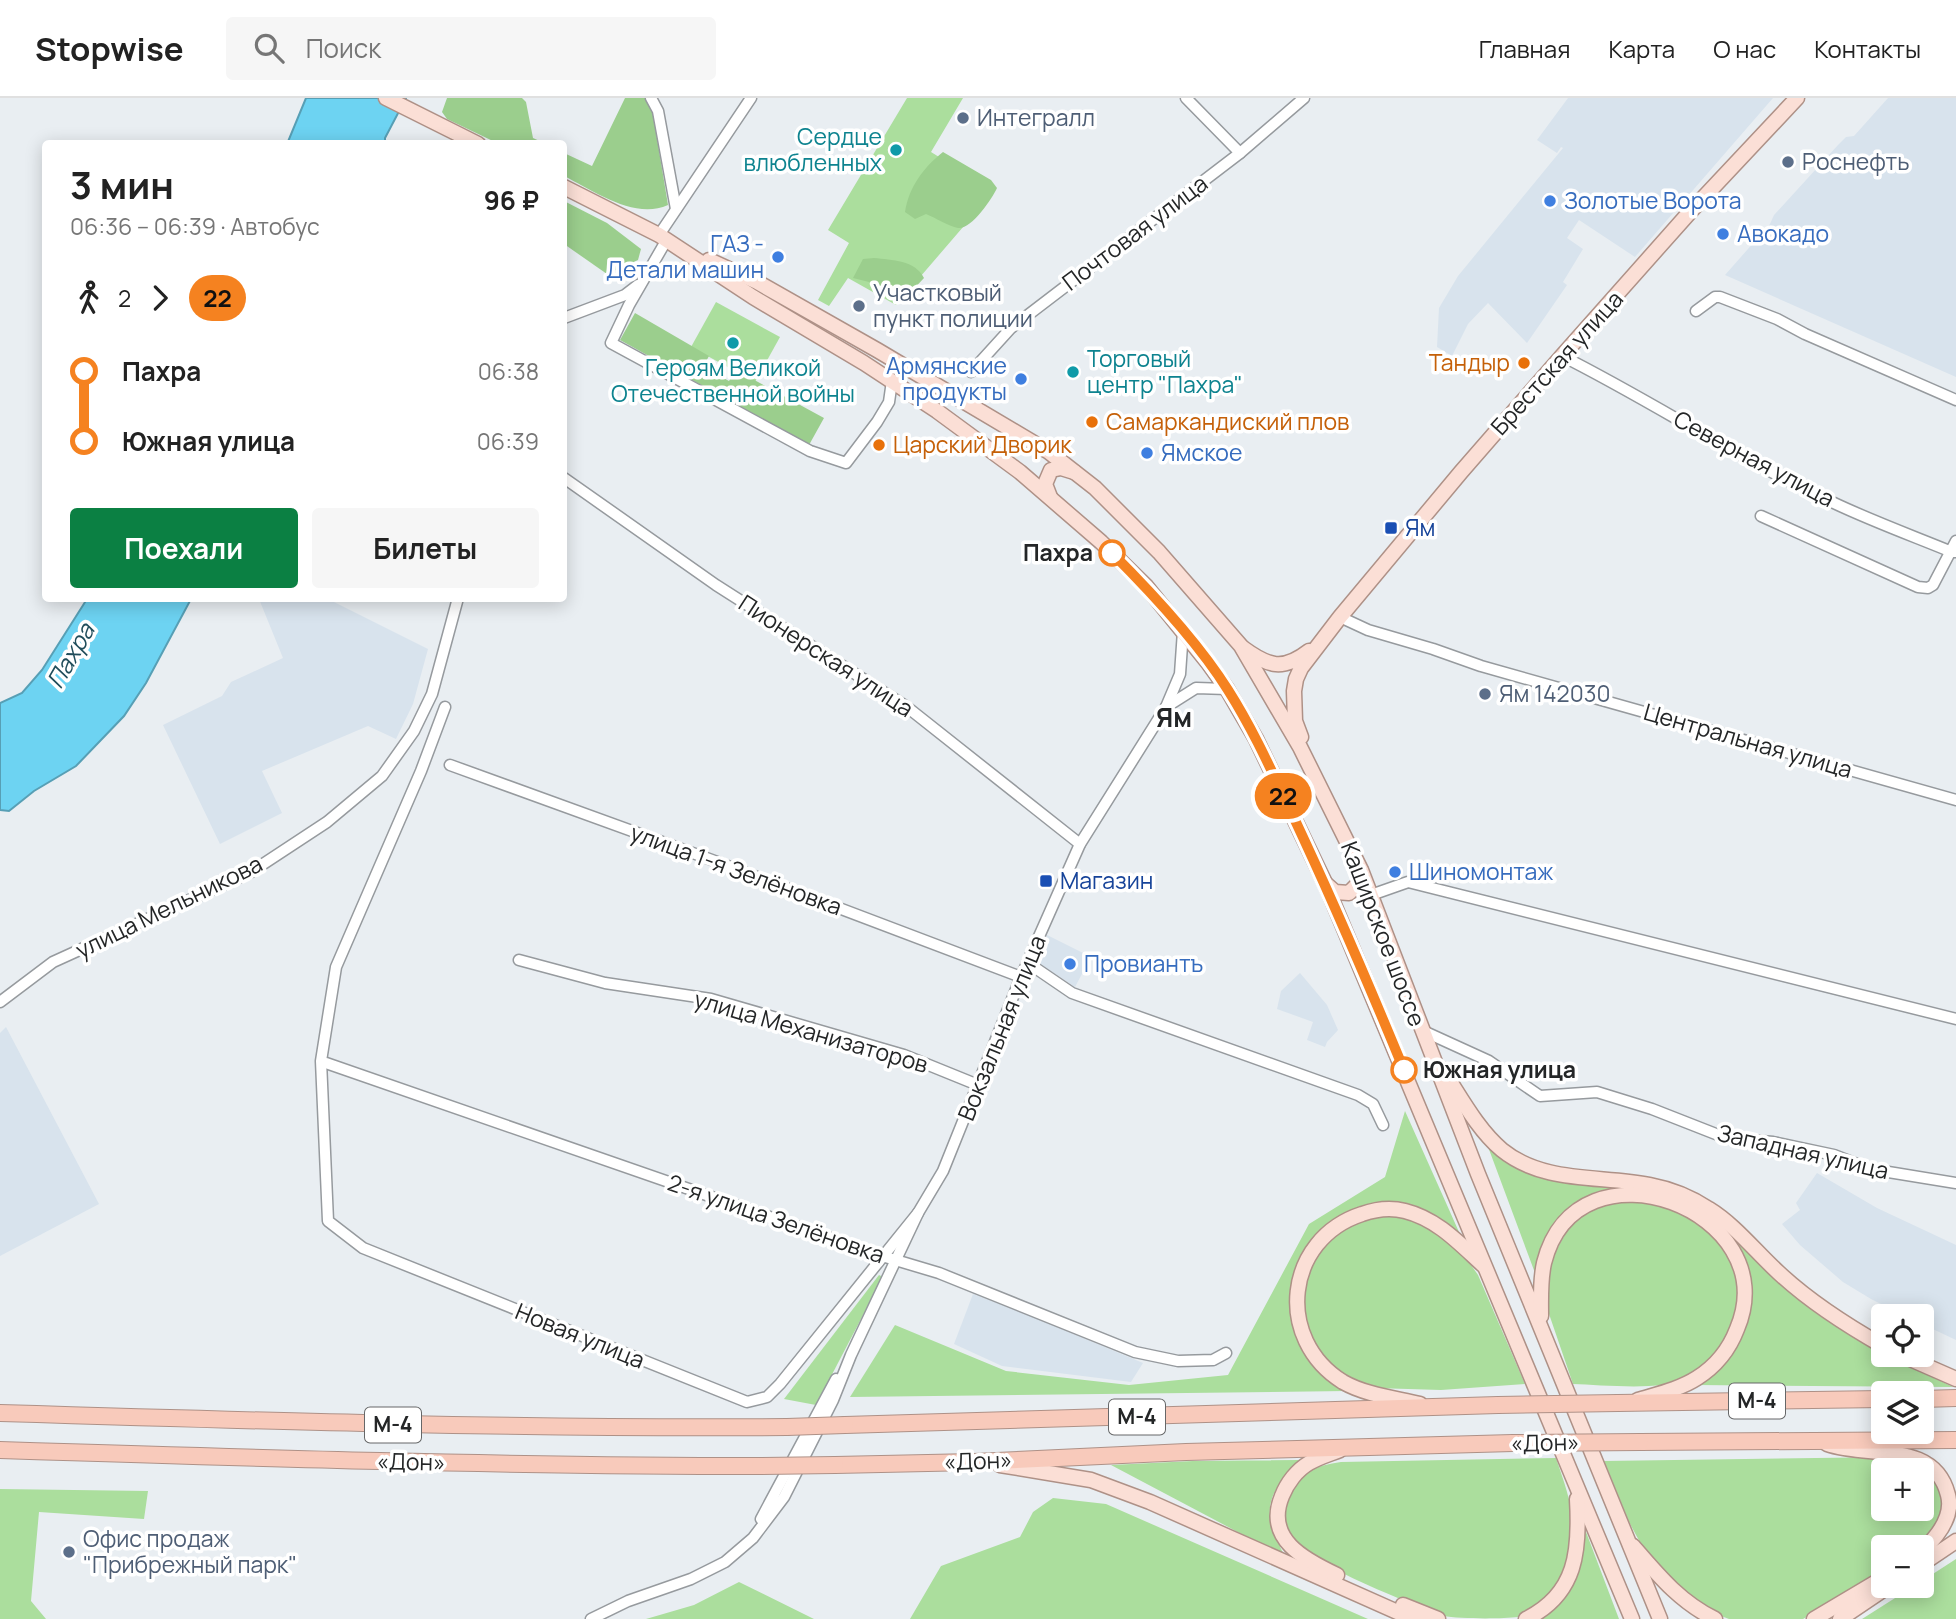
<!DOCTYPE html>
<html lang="ru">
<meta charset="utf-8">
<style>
:root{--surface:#fff;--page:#f6f6f6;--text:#222;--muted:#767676;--line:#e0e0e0;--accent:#0b8043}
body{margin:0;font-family:Manrope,sans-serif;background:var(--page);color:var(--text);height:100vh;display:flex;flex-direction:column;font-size:26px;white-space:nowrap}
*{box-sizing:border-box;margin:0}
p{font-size:23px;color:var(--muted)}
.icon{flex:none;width:38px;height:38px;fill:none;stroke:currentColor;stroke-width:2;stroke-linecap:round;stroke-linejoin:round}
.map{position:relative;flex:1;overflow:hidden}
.drawer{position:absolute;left:42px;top:42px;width:525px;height:462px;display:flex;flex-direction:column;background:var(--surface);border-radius:7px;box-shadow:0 4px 18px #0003}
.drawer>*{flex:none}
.badge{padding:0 14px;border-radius:23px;font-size:24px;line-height:46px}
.buttons{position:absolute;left:1871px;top:1206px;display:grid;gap:14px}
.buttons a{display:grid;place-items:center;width:63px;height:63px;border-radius:7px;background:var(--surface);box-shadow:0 4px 18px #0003;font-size:35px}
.map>.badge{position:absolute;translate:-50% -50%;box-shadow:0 0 0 4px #fff}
.legs{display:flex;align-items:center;gap:10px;height:77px;padding:0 28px;font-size:23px}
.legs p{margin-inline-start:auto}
.overview{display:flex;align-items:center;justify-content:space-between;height:119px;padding:0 28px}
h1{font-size:38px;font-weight:700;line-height:52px}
.cta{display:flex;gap:14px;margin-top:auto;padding:14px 28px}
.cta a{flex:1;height:80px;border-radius:7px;background:var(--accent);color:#fff;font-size:28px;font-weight:700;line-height:80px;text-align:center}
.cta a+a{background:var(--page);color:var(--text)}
ul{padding:0 28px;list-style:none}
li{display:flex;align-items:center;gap:24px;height:70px;font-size:26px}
li i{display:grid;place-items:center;width:10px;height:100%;margin:0 9px;background:currentColor}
li i::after{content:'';width:18px;height:18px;margin:-9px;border:5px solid;border-radius:50%;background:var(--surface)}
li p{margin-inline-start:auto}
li:first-child i{background:linear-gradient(#0000 50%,currentColor 0)}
li:last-child i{background:linear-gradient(currentColor 50%,#0000 0)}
header{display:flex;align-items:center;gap:42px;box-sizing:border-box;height:98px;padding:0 35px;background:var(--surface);border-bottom:2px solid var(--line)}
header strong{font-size:33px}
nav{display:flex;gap:38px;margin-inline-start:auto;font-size:24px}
.search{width:490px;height:63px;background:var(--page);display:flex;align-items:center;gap:18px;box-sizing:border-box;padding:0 24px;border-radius:7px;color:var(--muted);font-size:26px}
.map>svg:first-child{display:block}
.built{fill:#d8e3ed}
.green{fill:#abde9d;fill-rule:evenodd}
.forest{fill:#9bce8d}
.water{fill:#6dd3f2;stroke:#579fb5;stroke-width:2}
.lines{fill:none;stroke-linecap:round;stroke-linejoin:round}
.minor-casing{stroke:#969a9e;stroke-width:13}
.major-casing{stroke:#ae9187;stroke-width:17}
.highway-casing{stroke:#ae9187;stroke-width:18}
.minor{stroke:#fff;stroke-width:10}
.major{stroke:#fbdfd6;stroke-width:14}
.highway{stroke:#f8cabb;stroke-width:16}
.highway-bridge-casing{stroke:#ae9187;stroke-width:18;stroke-linecap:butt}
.highway-bridge{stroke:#f8cabb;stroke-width:16}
.line-1-casing{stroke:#fff;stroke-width:16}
.line-1{stroke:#f58220;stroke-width:10}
.service-dot{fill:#5c6f8a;stroke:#fff;stroke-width:2.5}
.culture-dot{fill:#0f9aa8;stroke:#fff;stroke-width:2.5}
.shop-dot{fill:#3f7fe0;stroke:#fff;stroke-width:2.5}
.food-dot{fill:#e8710a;stroke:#fff;stroke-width:2.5}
.transit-dot{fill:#1a4fb4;stroke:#fff;stroke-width:2.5}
.stop-1-dot{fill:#fff;stroke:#f58220;stroke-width:3.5}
.labels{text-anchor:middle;stroke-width:7;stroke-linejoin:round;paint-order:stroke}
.shield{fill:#fff;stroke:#666768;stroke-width:2}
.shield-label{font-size:21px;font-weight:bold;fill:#242627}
.service-label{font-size:23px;fill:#4e5e75;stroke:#fff;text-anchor:start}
.culture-label{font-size:23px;fill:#0d838f;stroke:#fff;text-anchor:end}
.shop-label{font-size:23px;fill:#366cbe;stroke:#fff;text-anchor:start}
.street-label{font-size:23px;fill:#242627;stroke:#fff}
.food-label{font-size:23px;fill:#c56008;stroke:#fff;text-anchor:start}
.transit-label{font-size:23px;fill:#164399;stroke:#fff;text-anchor:start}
.stop-label{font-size:23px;font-weight:bold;fill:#242627;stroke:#fff;text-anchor:end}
.water-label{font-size:24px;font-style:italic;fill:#204d5b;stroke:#fff}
.quarter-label{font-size:26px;font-weight:bold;fill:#242627;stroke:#fff}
</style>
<header>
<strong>Stopwise</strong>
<div class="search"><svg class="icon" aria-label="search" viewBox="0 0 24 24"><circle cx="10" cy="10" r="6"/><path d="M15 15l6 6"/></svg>Поиск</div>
<nav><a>Главная</a><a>Карта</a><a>О нас</a><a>Контакты</a></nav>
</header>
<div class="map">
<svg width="1956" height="1521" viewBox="0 0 1956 1521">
<rect width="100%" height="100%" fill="#e9eef2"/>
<g class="built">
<path d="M 1568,0 L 1773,0 L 1635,159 L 1579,122 L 1567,140 L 1583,151 L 1563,184 L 1567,187 L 1527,245 L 1488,205 L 1468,226 L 1452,258 L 1437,249 L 1439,210 L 1458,178 L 1563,50 L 1561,49 L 1557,55 L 1537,42 Z"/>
<path d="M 1888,0 L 1956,0 L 1956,279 L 1725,177 L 1770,126 L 1774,117 L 1838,47 L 1846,39 L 1854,38 Z"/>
<path d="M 259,501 L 328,501 L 428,551 L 413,606 L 396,641 L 368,628 L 262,673 L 282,715 L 220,746 L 163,627 L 222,598 L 231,584 L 283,560 Z"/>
<path d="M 1047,837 L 1091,859 L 1075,889 L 1036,863 Z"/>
<path d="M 1300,875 L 1327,907 L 1338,932 L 1327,944 L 1325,949 L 1307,942 L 1313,924 L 1277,911 L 1281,893 Z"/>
<path d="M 6,929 L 99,1106 L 0,1158 L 0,935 Z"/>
<path d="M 1817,1075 L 1877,1110 L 1956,1147 L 1956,1242 L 1922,1226 L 1922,1218 L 1905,1218 L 1871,1201 L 1843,1184 L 1800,1147 L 1782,1126 L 1800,1112 L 1796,1105 Z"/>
<path d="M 973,1196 L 1021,1214 L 1143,1265 L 1131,1284 L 1002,1268 L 954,1246 Z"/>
</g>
<g class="green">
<path d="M 907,0 L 963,0 L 931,54 L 994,93 L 896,207 L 848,180 L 829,208 L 818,202 L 849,145 L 828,132 Z"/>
<path d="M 716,204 L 780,239 L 755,284 L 691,249 Z"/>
<path d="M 1405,1013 L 1459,1134 L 1428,1117 L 1356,1111 L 1332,1124 L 1312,1143 L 1291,1193 L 1291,1212 L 1295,1230 L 1347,1293 L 850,1299 L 895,1227 L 1006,1273 L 1129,1287 L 1228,1277 L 1309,1126 L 1385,1079 Z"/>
<path d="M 1484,1038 L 1501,1057 L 1619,1089 C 1565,1105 1555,1125 1535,1175 Z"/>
<path d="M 1609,1103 C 1640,1104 1671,1104 1697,1122 C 1713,1133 1736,1163 1738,1183 C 1741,1223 1722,1263 1686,1281 C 1661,1293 1603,1287 1573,1286 L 1548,1213 L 1545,1197 L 1548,1167 L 1572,1124 Z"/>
<path d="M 1387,1114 L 1415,1121 L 1462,1154 L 1478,1177 L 1525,1286 L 1441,1292 L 1375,1290 L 1348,1281 L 1327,1264 L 1309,1239 L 1301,1198 L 1314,1157 L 1347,1127 Z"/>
<path d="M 1728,1133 L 1883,1254 L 1883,1256 L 1887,1257 L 1953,1289 L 1696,1287 C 1708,1273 1735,1249 1743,1233 C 1760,1199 1745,1163 1728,1133 Z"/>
<path d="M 879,1177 L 883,1179 L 816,1307 L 784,1301 Z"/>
<path d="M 1892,1359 L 1928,1372 L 1945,1400 L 1940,1423 L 1918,1449 L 1883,1449 L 1883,1474 L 1803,1521 L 1729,1521 L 1716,1516 L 1683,1495 L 1642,1448 L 1629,1424 L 1604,1363 ZM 1883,1372 L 1922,1372 L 1922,1410 L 1883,1410 Z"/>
<path d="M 1556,1360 C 1565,1387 1576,1415 1573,1444 C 1569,1475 1548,1508 1518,1519 C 1502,1521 1460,1521 1443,1518 C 1408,1504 1306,1466 1287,1436 C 1281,1425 1283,1411 1286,1400 C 1294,1373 1317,1368 1341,1364 Z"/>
<path d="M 1299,1362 C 1264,1401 1262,1412 1285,1459 L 1111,1367 L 1193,1363 Z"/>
<path d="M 0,1391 L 148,1393 L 144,1421 L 39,1414 L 31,1503 L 46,1521 L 0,1521 Z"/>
<path d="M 1053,1400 L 1106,1406 L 1368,1521 L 910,1521 L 941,1468 L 1020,1439 L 1033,1414 Z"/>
<path d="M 1583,1426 L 1619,1521 L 1540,1521 C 1576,1491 1582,1471 1583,1426 Z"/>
<path d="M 1956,1461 L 1956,1521 L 1862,1521 L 1914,1488 L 1922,1488 L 1922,1483 Z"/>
<path d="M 739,1484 L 814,1521 L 646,1521 L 694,1507 Z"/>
</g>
<g class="forest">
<path d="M 447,0 L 522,0 L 526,4 L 533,40 L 544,45 L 497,45 L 447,21 L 442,14 Z"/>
<path d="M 625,0 L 646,0 L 652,10 L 668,107 C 634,122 594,93 564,78 L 564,55 L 592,68 Z"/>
<path d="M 943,54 L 991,82 L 997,90 C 992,101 971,132 958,130 C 948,128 936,120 926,116 L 915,121 L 905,114 C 909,89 923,70 943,54 Z"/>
<path d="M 564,103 L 607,125 L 641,151 L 638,162 L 607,176 L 564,146 Z"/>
<path d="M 874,160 C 892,162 915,162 924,180 L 909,196 L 891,188 L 884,191 L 869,184 L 853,180 L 863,161 Z"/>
<path d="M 635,215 L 709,258 L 703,269 L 729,283 L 736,272 L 824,320 L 809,347 L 620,242 Z"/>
</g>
<g class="water">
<path d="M 306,0 L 406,0 L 385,40 L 385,45 L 287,46 Z"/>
<path d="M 87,501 L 191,501 L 146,585 L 124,618 L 76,668 L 34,693 L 9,713 L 0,712 L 0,605 L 22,595 L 42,572 Z"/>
</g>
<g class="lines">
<g class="minor-casing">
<g id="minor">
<path d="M 651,0 L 658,13 L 676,111"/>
<path d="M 1186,0 L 1240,55"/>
<path d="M 659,137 L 751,0"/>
<path d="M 666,143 L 629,207 L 611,245 L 810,353 L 846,365 L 877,324 L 889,304 L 892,283"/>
<path d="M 1696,213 L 1715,199 L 1720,199 L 1777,221 L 1805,236 L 1956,302"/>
<path d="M 564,220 L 625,197 L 638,187"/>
<path d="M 1562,258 C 1654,304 1740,362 1834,405 C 1872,423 1913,438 1952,454 L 1956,454"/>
<path d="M 971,274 L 1011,230 L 1240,55 L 1304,0"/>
<path d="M 564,380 L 716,487 L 907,609 L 1080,746"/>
<path d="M 1761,418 L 1918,489 L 1928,490 L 1933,487 L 1956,443"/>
<path d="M 1340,519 L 1368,532 L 1433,551 L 1481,568 L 1956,702"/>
<path d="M 445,609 L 421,673 L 336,869 L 321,963 L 328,1123 L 363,1150 L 747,1304 L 767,1299 L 780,1286 L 918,1115"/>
<path d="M 1166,609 L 1196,590 L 1227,591"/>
<path d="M 450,667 L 712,762 L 1021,879"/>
<path d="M 1371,797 L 1408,784 L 1956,921"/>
<path d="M 519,862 L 605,885 L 711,901 L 904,957 L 978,987"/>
<path d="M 1028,865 L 1072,895 L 1358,997 L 1373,1006 L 1383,1027"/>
<path d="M 0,904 L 53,864 L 251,774 L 327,724 L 382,678 L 414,633 L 432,596 L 458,500"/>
<path d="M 1421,932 L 1489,963 L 1540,998 L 1597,994 L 1652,1011 L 1726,1040 L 1773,1044 L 1834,1057 L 1870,1071 L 1956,1085"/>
<path d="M 326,965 L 882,1158 L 939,1175 L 1135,1254 L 1178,1263 L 1213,1262 L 1226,1255"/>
<path d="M 761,1421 L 836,1281"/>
<path d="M 591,1521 L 628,1503 L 691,1481 L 725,1464 L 753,1440 L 784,1399 L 833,1302 L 851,1257 L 918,1115 L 943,1073 L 1021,879 L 1080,746 L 1166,609 L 1180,576 L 1183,533"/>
</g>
</g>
<g class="major-casing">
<g id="major">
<path d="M 386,0 L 478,46"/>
<path d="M 564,89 L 659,137 L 753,199 L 864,265 L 937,313 L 1020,374 L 1101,444 L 1146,488 L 1209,566 L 1227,591 L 1256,641 L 1325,785 L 1632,1521"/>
<path d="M 709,162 L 757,184 L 877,252 L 1049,354 L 1095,390 L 1159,454 L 1241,548 L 1300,649 L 1361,772 L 1478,1076 L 1660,1521"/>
<path d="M 1050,399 L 1045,386 L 1051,372 L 1061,370 L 1074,374"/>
<path d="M 1243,550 C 1269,569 1283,573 1309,553"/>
<path d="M 1301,639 L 1295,623 L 1294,593 L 1296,581 L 1301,570 L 1340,519 L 1461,374 L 1562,258 L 1689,115 L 1797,0"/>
<path d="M 1326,786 L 1335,794 L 1349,795 L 1358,786 L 1361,773"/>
<path d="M 1442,971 C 1460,998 1477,1031 1502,1052 C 1544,1086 1601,1077 1650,1087 C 1671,1091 1691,1099 1709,1111 C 1735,1127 1756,1154 1779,1175 C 1810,1204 1846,1227 1883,1248"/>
<path d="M 1541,1218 C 1541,1201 1540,1183 1544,1165 C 1577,1033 1787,1113 1737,1231 C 1729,1252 1716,1268 1697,1280 C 1680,1291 1658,1296 1638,1302"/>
<path d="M 1899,1256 L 1956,1281"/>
<path d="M 1420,1306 C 1395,1300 1366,1297 1343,1284 C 1274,1241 1285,1141 1362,1116 C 1376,1111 1390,1109 1405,1113 C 1437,1121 1459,1145 1483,1167"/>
<path d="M 1827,1346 C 1869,1361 1934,1341 1948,1397 C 1954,1419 1937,1439 1922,1453"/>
<path d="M 1000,1367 L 1091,1382 L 1150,1404 L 1413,1521"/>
<path d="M 1633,1448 C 1658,1477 1680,1504 1715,1521"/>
<path d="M 1922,1466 L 1956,1443"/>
<path d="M 1337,1477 C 1305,1462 1264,1441 1282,1398 C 1287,1385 1297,1372 1309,1365 C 1319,1359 1330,1356 1340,1352"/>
<path d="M 1403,1507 L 1438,1521"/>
<path d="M 1526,1521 C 1577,1496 1580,1452 1577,1401"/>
<path d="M 1814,1521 L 1883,1480"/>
<path d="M 1840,1521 L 1889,1488"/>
</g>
</g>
<g class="highway-casing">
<g id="highway">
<path d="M 1922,1301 L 1956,1300"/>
<path d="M 1618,1305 L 1883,1301"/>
<path d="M 0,1315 C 262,1323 524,1331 787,1329"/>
<path d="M 845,1327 L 1498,1307"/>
<path d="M 1640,1344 L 1956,1342"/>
<path d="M 0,1352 C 253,1360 507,1368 760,1368"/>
<path d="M 835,1367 L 974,1364 L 1186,1354 L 1513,1345"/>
</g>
</g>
<use href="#minor" class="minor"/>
<use href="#major" class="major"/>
<use href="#highway" class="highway"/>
<g class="highway-bridge-casing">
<g id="highway-bridge">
<path d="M 1498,1307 L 1618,1305"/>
<path d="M 787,1329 L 845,1327"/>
<path d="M 1513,1345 L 1640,1344"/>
<path d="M 760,1368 L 835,1367"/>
</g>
</g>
<use href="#highway-bridge" class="highway-bridge"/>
</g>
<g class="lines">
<g class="line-1-casing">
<path id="line-1" d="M 1112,455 C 1152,495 1198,544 1228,592 C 1254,633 1273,676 1294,720 C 1333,803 1369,887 1404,972"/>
</g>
<use href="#line-1" class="line-1"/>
</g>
<g class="service-dot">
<circle cx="963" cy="20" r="7"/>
<circle cx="1788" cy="64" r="7"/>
<circle cx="859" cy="208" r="7"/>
<circle cx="1485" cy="596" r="7"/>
<circle cx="69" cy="1454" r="7"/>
</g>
<g class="culture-dot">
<circle cx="896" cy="52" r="7"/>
<circle cx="733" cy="245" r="7"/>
<circle cx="1073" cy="274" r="7"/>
</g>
<g class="shop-dot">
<circle cx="1550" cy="103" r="7"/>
<circle cx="1723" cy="136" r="7"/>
<circle cx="778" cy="159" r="7"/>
<circle cx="1021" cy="281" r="7"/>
<circle cx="1147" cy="355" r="7"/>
<circle cx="1395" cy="774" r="7"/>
<circle cx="1070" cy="866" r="7"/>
</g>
<g class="food-dot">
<circle cx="1524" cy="265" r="7"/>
<circle cx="1092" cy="324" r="7"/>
<circle cx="879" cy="347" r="7"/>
</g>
<g class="transit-dot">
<rect x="1384" y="423" width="14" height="14" rx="3.5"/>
<rect x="1039" y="776" width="14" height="14" rx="3.5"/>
</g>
<g class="stop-1-dot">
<circle cx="1112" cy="455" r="12"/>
<circle cx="1404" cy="972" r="12"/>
</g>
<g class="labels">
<g class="shield">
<rect x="1729" y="1285.5" width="56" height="35" rx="5"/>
<rect x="1109" y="1301.5" width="56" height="35" rx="5"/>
<rect x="365" y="1309.5" width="56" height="35" rx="5"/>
</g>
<g class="shield-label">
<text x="1757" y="1310">М-4</text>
<text x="1137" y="1326">М-4</text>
<text x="393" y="1334">М-4</text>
</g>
<g class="service-label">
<text x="977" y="28">Интегралл</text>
<text x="1802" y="72">Роснефть</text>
<text x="873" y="203">Участковый<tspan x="873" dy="26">пункт полиции</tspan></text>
<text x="1499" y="604">Ям 142030</text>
<text x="83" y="1449">Офис продаж<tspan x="83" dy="26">"Прибрежный парк"</tspan></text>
</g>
<g class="culture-label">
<text x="882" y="47">Сердце<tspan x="882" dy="26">влюбленных</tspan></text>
<text x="1087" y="269" text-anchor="start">Торговый<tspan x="1087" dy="26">центр "Пахра"</tspan></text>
<text x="733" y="278" text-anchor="middle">Героям Великой<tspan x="733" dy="26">Отечественной войны</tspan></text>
</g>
<g class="shop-label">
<text x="1564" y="111">Золотые Ворота</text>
<text x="1737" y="144">Авокадо</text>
<text x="764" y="154" text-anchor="end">ГАЗ -<tspan x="764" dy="26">Детали машин</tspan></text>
<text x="1007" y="276" text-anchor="end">Армянские<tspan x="1007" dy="26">продукты</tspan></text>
<text x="1161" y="363">Ямское</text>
<text x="1409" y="782">Шиномонтаж</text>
<text x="1084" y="874">Провиантъ</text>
</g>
<g class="street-label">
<text transform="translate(1135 135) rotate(-37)" y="8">Почтовая улица</text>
<text transform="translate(1557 265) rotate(-48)" y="8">Брестская улица</text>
<text transform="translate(1754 361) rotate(28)" y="8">Северная улица</text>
<text transform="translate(826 558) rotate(33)" y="8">Пионерская улица</text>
<text transform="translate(1748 643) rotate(16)" y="8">Центральная улица</text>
<text transform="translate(736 772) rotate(20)" y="8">улица 1-я Зелёновка</text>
<text transform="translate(169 809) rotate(-26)" y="8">улица Мельникова</text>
<text transform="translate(1383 836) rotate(69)" y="8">Каширское шоссе</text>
<text transform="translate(1002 930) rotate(-68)" y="8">Вокзальная улица</text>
<text transform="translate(811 934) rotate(16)" y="8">улица Механизаторов</text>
<text transform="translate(1803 1054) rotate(13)" y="8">Западная улица</text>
<text transform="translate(776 1121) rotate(19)" y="8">2-я улица Зелёновка</text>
<text transform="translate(580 1238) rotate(22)" y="8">Новая улица</text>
<text transform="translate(1545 1345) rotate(-1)" y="8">«Дон»</text>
<text transform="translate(978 1363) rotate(-2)" y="8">«Дон»</text>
<text transform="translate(411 1364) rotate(1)" y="8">«Дон»</text>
</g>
<g class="food-label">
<text x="1510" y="273" text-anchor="end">Тандыр</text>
<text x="1106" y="332">Самаркандиский плов</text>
<text x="893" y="355">Царский Дворик</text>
</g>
<g class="transit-label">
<text x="1405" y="438">Ям</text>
<text x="1060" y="791">Магазин</text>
</g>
<g class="stop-label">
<text x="1093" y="463">Пахра</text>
<text x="1423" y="980" text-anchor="start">Южная улица</text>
</g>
<g class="water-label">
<text transform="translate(71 558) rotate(-60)" y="8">Пахра</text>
</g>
<g class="quarter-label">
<text x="1174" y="629">Ям</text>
</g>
</g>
</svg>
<div class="buttons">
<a><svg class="icon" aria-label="locate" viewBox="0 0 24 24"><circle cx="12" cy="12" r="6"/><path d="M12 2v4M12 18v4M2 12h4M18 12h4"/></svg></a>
<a><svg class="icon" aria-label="layers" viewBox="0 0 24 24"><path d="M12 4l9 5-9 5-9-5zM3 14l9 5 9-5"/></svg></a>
<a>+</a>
<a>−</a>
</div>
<b class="badge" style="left:1283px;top:698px;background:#f58220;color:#111">22</b>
<section class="drawer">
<div class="overview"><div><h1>3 мин</h1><p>06:36 – 06:39 · Автобус</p></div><b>96 ₽</b></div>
<div class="legs"><svg class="icon" aria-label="walk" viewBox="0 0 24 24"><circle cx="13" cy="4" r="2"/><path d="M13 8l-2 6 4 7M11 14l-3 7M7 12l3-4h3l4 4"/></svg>2<svg class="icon" aria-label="forward" viewBox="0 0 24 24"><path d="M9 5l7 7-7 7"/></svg><b class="badge" style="background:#f58220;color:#111">22</b></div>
<ul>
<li><i style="color:#f58220"></i><b>Пахра</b><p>06:38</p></li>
<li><i style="color:#f58220"></i><b>Южная улица</b><p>06:39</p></li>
</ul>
<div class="cta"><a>Поехали</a><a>Билеты</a></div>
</section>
</div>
